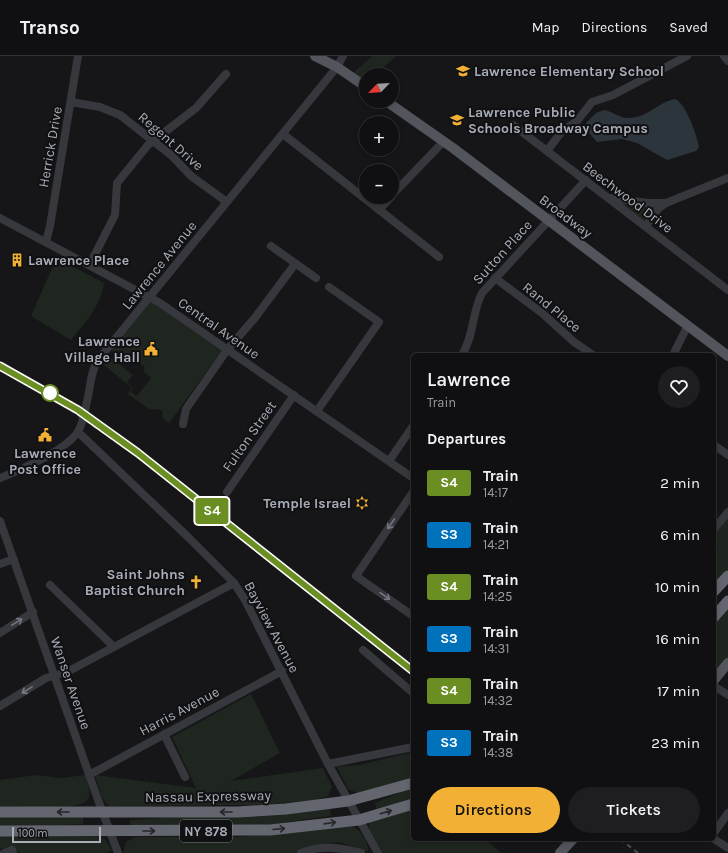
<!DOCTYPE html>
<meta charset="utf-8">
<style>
:root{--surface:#101012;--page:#1e1e20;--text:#f1f3f6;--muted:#9c9d9f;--line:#303032;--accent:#f2b134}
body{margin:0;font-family:Karla,sans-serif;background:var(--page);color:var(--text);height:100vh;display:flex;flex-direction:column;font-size:15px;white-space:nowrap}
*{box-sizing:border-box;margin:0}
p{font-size:13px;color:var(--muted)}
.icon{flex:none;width:22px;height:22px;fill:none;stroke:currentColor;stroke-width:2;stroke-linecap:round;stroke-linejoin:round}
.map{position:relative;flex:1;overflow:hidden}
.panel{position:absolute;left:411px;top:297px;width:305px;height:488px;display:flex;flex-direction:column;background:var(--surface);border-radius:6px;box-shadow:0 2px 6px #0003,0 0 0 1px var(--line)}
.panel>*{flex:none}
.badge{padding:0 8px;border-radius:3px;font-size:14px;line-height:26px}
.needle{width:26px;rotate:245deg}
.fabs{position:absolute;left:359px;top:12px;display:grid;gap:8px}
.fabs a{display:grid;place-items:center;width:40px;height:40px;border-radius:50%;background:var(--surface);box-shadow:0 2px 6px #0003,0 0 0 1px var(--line);font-size:20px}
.scale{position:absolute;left:12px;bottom:10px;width:89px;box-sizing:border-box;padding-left:4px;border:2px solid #a8adb8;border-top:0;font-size:11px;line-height:14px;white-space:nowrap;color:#a8adb8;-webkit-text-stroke:3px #111113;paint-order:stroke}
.map>.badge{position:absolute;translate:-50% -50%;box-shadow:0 0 0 2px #fff}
h2{padding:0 16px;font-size:15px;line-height:36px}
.round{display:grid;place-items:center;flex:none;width:42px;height:42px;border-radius:21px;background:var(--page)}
.head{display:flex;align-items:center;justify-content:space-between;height:68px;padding:0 16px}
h1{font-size:19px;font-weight:600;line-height:30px}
.primary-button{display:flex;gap:8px;margin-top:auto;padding:8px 16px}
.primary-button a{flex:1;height:46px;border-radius:24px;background:var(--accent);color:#111;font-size:16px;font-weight:600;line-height:46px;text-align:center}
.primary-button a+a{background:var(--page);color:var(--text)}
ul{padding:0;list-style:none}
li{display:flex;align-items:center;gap:12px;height:52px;padding:0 16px}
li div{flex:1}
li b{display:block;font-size:15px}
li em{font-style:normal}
li .badge{min-width:44px;font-weight:700;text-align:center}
header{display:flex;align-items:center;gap:24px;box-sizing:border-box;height:56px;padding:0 20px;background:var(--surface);border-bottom:1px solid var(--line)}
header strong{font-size:19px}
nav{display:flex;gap:22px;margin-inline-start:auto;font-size:14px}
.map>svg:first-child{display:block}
.green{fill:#1e261f}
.water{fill:#2c353c}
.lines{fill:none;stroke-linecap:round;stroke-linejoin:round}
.minor{stroke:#37383d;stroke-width:8}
.major{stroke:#53555c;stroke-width:10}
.highway{stroke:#63666e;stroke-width:11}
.rail{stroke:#4a4c52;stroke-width:2;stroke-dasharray:5 4;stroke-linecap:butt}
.oneway{stroke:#757881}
.oneway2{stroke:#26262a}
.line-casing{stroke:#fff;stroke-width:9}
.line{stroke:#6b8e23;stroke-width:6}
.stop-dot{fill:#fff;stroke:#6b8e23;stroke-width:2}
.labels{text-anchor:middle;stroke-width:4;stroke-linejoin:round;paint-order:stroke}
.shield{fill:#111113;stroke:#7b7e86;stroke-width:1}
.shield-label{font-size:13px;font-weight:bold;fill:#a8adb8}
.poi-label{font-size:14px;font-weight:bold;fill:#a8adb8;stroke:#111113;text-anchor:start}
.street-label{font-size:14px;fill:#a8adb8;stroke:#111113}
</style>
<header>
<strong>Transo</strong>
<nav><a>Map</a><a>Directions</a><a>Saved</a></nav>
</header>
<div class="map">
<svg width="728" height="797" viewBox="0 0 728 797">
<rect width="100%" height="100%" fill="#161618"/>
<g class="green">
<path d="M 372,0 L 396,0 L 375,19 L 366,19 L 366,27 L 350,20 Z"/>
<path d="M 608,142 L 666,147 L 646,170 Z"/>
<path d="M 59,203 L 104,227 C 100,252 86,265 71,284 L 31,260 L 52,212 Z"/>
<path d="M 150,243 L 223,293 L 169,367 L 163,363 L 162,354 L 149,353 L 128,338 L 132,332 L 99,305 L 105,297 L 133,319 L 127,326 L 133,332 L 131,336 L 137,340 L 151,322 L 143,315 L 145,311 L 129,300 L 124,305 L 109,293 Z"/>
<path d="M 728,458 L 728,518 L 714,533 L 714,501 L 718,490 L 714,483 L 714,475 Z"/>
<path d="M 728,546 L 728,606 L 714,623 L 714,560 Z"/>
<path d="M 251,638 L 280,697 L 231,725 L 323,712 L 332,731 L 328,740 L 315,744 L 265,749 L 110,750 L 107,748 L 102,742 L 95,719 L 196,732 L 172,681 Z"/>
<path d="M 413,696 L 413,726 L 359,738 L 348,733 L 337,711 L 359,709 Z"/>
<path d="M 36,719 L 61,722 L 85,719 C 87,726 92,736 88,743 C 81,756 15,750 0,750 L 0,724 Z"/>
<path d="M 413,731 L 413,746 L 377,755 L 375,747 Z"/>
<path d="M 413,749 L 413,783 L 485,783 L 501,797 L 383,797 L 369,773 L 369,764 Z"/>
<path d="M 330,751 L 331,760 C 303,763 275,769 247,771 C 208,773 169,771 130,771 L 130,764 Z"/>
<path d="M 0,759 L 83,760 L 83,768 L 0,772 Z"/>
<path d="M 352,770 C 360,774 369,786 368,795 C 360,797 350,789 342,787 C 328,785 307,791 295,797 L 123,797 L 126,786 L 136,781 L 238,781 Z"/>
<path d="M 0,780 L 100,781 L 106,784 L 112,794 L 105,797 L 20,797 L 7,792 L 0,793 Z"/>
</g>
<path class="water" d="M 675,43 C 686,47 697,80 699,91 L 696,95 L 667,104 L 637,87 L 622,83 L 597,86 L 586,73 L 586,67 L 596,57 L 604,54 C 612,55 619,62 628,62 C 646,63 658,46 675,43 Z"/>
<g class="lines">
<g class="minor">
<path d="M 724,0 L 728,5"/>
<path d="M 71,46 L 100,51 L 120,59 L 171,99 L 191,120 L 227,146"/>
<path d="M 513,69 L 728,234"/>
<path d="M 283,78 L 439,201"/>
<path d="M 547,95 L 562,75 L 577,65 L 592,46 L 613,39 L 687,0"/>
<path d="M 392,139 L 444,85"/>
<path d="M 609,142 L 648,147 L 666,147"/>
<path d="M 379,154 L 391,141"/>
<path d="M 0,162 L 160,247 L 413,422"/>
<path d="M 646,170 L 659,152 L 666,147 L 728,122"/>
<path d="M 46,186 L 50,170 L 78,0"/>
<path d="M 271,190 L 316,222"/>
<path d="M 88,208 L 93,202 L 115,159 L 117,127 L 148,89 L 196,52 L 226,18"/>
<path d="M 495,222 L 542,257 L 574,286 L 593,299"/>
<path d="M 462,299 C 474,280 472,256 482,237 L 586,124"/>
<path d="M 673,299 L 688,269"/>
<path d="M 317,355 L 379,266 L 329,231"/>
<path d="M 183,368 L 186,353 L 227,294 L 254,263 L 295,208"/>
<path d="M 78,376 L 188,481 L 234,527 L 245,544 L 328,708 L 378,797"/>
<path d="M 714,389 L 728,399"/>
<path d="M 389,405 L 413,370"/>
<path d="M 0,422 C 21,414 64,395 77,377 C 83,369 85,355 87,345 C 91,331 90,316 98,304 L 337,11 L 343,0"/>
<path d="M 227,436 L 294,339"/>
<path d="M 413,436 L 356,520 L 413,560"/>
<path d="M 0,465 L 98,744 L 118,797"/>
<path d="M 714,473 L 728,456"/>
<path d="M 0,508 L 14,503"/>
<path d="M 50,529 L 114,591"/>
<path d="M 0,577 L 33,556"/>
<path d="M 363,594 L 413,637"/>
<path d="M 714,630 L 728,639"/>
<path d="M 0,650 L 46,622 L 67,616 L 234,527"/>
<path d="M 164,678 L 185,721"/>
<path d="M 328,708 L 413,691"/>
<path d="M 89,719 L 282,615"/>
<path d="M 714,777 L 728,757"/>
<path d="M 714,783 L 728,792"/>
<path d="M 4,797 L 12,794 L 13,797"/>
<path d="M 301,797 C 322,788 341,792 361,797"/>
</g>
<g class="major">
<path d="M 315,0 L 337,11 L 366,31"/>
<path d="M 386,45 L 453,92 L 728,300"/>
<path d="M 714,624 L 728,607"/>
<path d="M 560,797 L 573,783"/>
</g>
<g class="highway">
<path d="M 714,535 L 728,520"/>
<path d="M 714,561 L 728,545"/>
<path d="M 0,756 L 238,756 L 286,753 L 348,745 L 413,727"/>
<path d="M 0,775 L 270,774 L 359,764 L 413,748"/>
</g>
<g class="rail">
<path d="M 0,314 L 71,354 L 136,400 L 413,619"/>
<path d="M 620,783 L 638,797"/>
</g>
</g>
<defs><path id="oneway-shaft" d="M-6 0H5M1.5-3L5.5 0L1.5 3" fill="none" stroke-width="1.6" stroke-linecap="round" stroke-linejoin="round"/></defs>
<g class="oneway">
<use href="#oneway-shaft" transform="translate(391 468) rotate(124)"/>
<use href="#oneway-shaft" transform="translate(385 540) rotate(35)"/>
<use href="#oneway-shaft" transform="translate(17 566) rotate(-31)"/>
<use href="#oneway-shaft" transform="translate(27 634) rotate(149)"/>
</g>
<g class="oneway2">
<use href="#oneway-shaft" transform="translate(63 756) rotate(180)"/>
<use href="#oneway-shaft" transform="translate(226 756) rotate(180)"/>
<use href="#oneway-shaft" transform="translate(386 756) rotate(-16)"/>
<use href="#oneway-shaft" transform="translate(330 767) rotate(-8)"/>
<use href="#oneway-shaft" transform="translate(279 773) rotate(-5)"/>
<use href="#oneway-shaft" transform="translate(149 775)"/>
</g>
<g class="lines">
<g class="line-casing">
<path id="line" d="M 0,310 L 78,354 L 138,397 L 413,615"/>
</g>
<use href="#line" class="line"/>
</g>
<defs>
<g id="school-bare" transform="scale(1.08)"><path d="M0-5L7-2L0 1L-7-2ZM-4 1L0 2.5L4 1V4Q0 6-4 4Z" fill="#f2b134" stroke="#111113" stroke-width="2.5" paint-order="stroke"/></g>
<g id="building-bare" transform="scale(1.08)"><path d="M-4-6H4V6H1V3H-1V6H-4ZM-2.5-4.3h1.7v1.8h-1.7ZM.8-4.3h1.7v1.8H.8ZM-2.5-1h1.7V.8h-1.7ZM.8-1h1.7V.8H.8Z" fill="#f2b134" stroke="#111113" stroke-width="2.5" paint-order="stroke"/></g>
<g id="civic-bare" transform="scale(1.08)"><path d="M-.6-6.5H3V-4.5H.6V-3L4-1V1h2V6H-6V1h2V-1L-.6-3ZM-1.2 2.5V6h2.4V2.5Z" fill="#f2b134" stroke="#111113" stroke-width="2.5" paint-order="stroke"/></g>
<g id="synagogue-bare" transform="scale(1.08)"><path d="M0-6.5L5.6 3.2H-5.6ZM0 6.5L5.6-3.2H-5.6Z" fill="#f2b134" stroke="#111113" stroke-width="2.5" paint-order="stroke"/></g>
<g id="church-bare" transform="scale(1.08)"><path d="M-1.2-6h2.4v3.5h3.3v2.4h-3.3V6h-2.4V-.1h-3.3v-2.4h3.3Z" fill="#f2b134" stroke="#111113" stroke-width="2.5" paint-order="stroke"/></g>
</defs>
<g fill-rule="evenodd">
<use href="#school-bare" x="463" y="15"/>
<use href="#school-bare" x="457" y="64"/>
<use href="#building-bare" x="17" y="204"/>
<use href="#civic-bare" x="151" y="293"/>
<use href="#civic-bare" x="45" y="379"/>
<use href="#synagogue-bare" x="362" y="447"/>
<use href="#church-bare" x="196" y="526"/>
</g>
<circle class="stop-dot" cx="50" cy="337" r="8"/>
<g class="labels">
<rect class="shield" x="180" y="764" width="52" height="22" rx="3"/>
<g class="shield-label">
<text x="206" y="780">NY 878</text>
</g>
<g class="poi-label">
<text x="474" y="20">Lawrence Elementary School</text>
<text x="468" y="61">Lawrence Public<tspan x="468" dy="16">Schools Broadway Campus</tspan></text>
<text x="28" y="209">Lawrence Place</text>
<text x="140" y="290" text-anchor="end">Lawrence<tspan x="140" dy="16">Village Hall</tspan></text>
<text x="45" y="402" text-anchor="middle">Lawrence<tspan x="45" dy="16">Post Office</tspan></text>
<text x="351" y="452" text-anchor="end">Temple Israel</text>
<text x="185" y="523" text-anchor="end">Saint Johns<tspan x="185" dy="16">Baptist Church</tspan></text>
</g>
<g class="street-label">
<text transform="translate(171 85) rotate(41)" y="5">Regent Drive</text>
<text transform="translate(50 91) rotate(-80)" y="5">Herrick Drive</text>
<text transform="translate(628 141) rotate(37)" y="5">Beechwood Drive</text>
<text transform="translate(566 160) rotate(37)" y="5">Broadway</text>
<text transform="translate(502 196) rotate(-48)" y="5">Sutton Place</text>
<text transform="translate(159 209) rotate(-51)" y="5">Lawrence Avenue</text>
<text transform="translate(552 251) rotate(39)" y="5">Rand Place</text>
<text transform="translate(219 272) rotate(35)" y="5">Central Avenue</text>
<text transform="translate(249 380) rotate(-55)" y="5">Fulton Street</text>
<text transform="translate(272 571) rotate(62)" y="5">Bayview Avenue</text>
<text transform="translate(71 627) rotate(71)" y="5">Wanser Avenue</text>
<text transform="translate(179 655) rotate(-28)" y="5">Harris Avenue</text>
<text transform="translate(208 740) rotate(-1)" y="5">Nassau Expressway</text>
</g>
</g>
</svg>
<div class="fabs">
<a><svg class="needle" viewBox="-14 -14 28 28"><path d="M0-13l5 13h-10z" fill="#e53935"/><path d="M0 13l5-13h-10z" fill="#9c9d9f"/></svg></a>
<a>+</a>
<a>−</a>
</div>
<div class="scale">100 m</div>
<b class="badge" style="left:212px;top:455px;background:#6b8e23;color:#fff">S4</b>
<section class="panel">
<div class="head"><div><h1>Lawrence</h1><p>Train</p></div><a class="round"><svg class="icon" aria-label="heart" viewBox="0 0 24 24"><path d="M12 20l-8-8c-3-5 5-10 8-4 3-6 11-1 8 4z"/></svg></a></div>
<h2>Departures</h2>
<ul>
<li><span class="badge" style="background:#6b8e23;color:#fff">S4</span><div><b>Train</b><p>14:17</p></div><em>2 min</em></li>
<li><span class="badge" style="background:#0072bc;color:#fff">S3</span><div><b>Train</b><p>14:21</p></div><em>6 min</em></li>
<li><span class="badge" style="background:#6b8e23;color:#fff">S4</span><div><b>Train</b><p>14:25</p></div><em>10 min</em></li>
<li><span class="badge" style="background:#0072bc;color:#fff">S3</span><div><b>Train</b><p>14:31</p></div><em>16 min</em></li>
<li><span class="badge" style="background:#6b8e23;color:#fff">S4</span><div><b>Train</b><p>14:32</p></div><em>17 min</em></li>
<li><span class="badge" style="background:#0072bc;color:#fff">S3</span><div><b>Train</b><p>14:38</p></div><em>23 min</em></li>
</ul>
<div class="primary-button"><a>Directions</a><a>Tickets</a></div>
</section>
</div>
